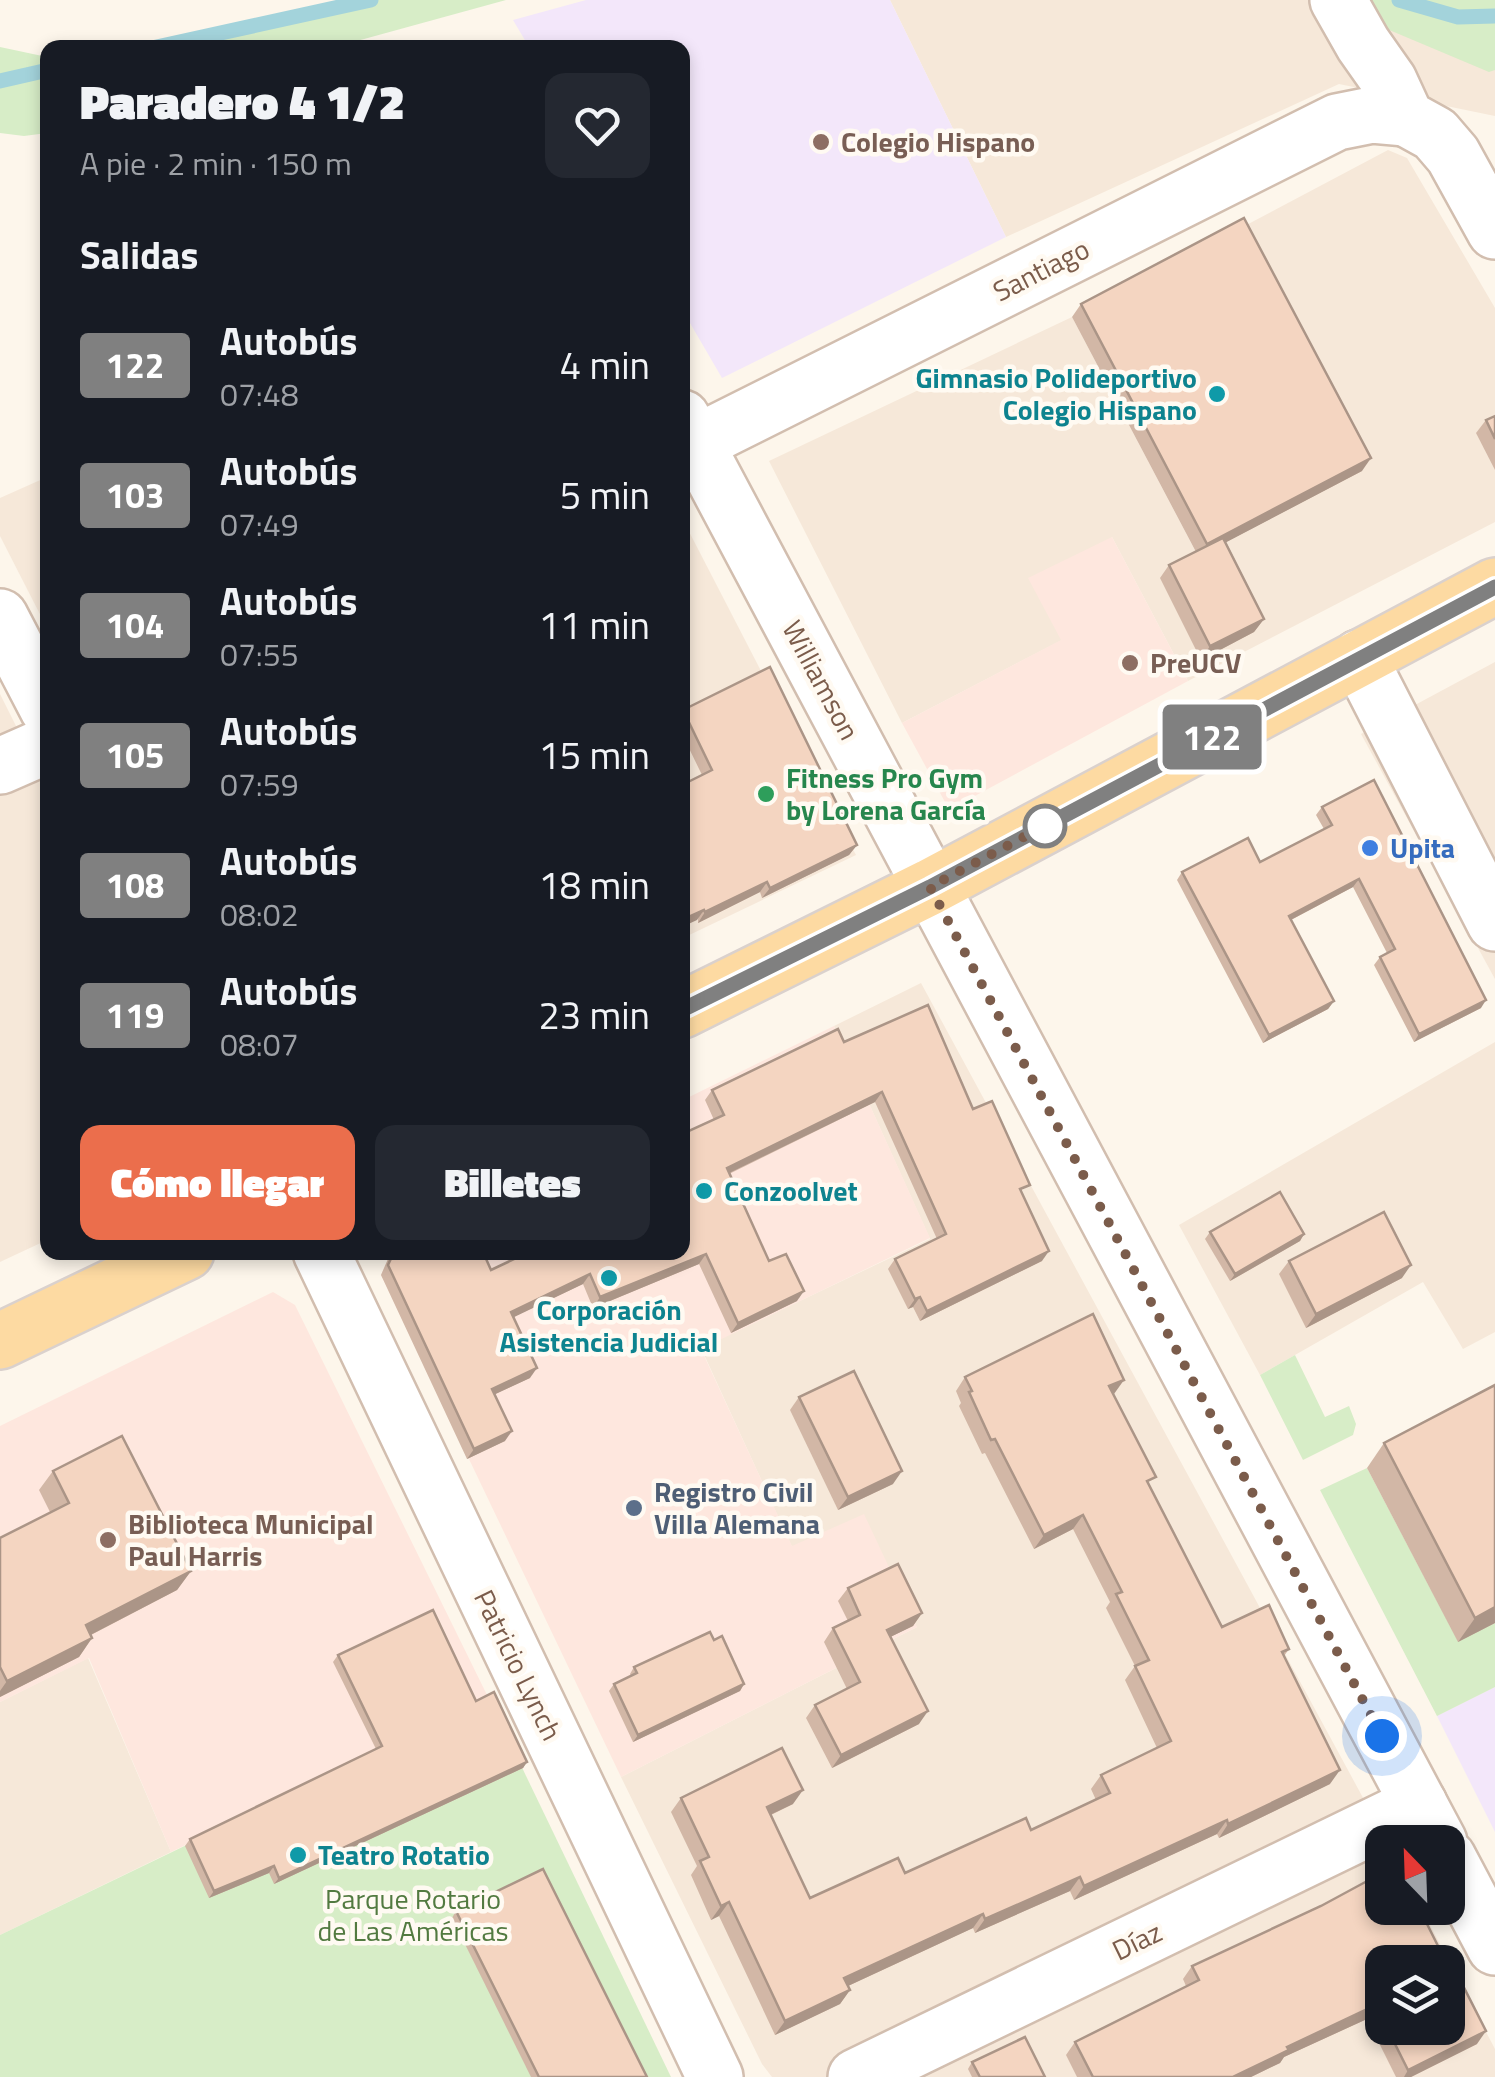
<!DOCTYPE html>
<html lang="es">
<meta charset="utf-8">
<style>
:root{--surface:#171b24;--page:#242831;--text:#f1f3f6;--muted:#9ea1a6;--accent:#eb6e4c}
body{margin:0;font-family:"Titillium Web",sans-serif;background:var(--page);color:var(--text);height:100vh;display:flex;flex-direction:column;font-size:38px;white-space:nowrap}
*{box-sizing:border-box;margin:0}
p{font-size:32px;color:var(--muted)}
.icon{flex:none;width:55px;height:55px;fill:none;stroke:currentColor;stroke-width:2;stroke-linecap:round;stroke-linejoin:round}
.map{position:relative;flex:1;overflow:hidden}
.panel{position:absolute;left:40px;top:40px;width:650px;height:1220px;display:flex;flex-direction:column;background:var(--surface);border-radius:20px;box-shadow:0 5px 15px #0003}
.panel>*{flex:none}
.badge{padding:0 20px;border-radius:8px;font-size:35px;line-height:65px}
.needle{width:65px;rotate:337deg}
.fabs{position:absolute;left:1365px;top:1825px;display:grid;gap:20px}
.fabs a{display:grid;place-items:center;width:100px;height:100px;border-radius:20px;background:var(--surface);box-shadow:0 5px 15px #0003;font-size:50px}
.you{position:absolute;width:50px;height:50px;margin:-25px;border:8px solid #fff;border-radius:50%;background:#1a73e8;box-shadow:0 0 0 15px #1a73e833}
.map>.badge{position:absolute;translate:-50% -50%;box-shadow:0 0 0 5px #fff}
h2{padding:0 40px;font-size:38px;line-height:90px}
.round{display:grid;place-items:center;flex:none;width:105px;height:105px;border-radius:20px;background:var(--page)}
.summary{display:flex;align-items:center;justify-content:space-between;height:170px;padding:0 40px}
h1{font-size:48px;font-weight:800;line-height:75px}
.action{display:flex;gap:20px;margin-top:auto;padding:20px 40px}
.action a{flex:1;height:115px;border-radius:20px;background:var(--accent);color:#fff;font-size:40px;font-weight:800;line-height:115px;text-align:center}
.action a+a{background:var(--page);color:var(--text)}
ul{padding:0;list-style:none}
li{display:flex;align-items:center;gap:30px;height:130px;padding:0 40px}
li div{flex:1}
li b{display:block;font-size:38px}
li em{font-style:normal}
li .badge{min-width:110px;font-weight:700;text-align:center}
.map>svg:first-child{display:block}
.residential{fill:#f6e8d9;fill-rule:evenodd}
.commercial{fill:#fee7de}
.education{fill:#f3e7fa}
.green{fill:#d7edc7}
.lines{fill:none;stroke-linecap:round;stroke-linejoin:round}
.stream{stroke:#a3d3db;stroke-width:15}
.minor-casing{stroke:#d2beaf;stroke-width:60}
.major-casing{stroke:#dad1cd;stroke-width:60}
.minor{stroke:#fff;stroke-width:55}
.major{stroke:#fddaa2;stroke-width:55}
.wall{fill:#d2b7a6}
.shaded-wall{fill:#ab9587}
.building{fill:#f4d5c1;stroke:#ab9587;stroke-width:2.5}
.line-casing{stroke:#fff;stroke-width:22}
.line{stroke:#808080;stroke-width:15}
.walk{stroke:#7b5c4b;stroke-width:10;stroke-dasharray:0 18}
.education-dot{fill:#8d6e63;stroke:#fffaf2;stroke-width:4}
.culture-dot{fill:#0f9aa8;stroke:#fffaf2;stroke-width:4}
.leisure-dot{fill:#2e9e5b;stroke:#fffaf2;stroke-width:4}
.stop-dot{fill:#fff;stroke:#808080;stroke-width:5}
.shop-dot{fill:#3f7fe0;stroke:#fffaf2;stroke-width:4}
.service-dot{fill:#5c6f8a;stroke:#fffaf2;stroke-width:4}
.labels{text-anchor:middle;stroke-width:9;stroke-linejoin:round;paint-order:stroke}
.education-label{font-size:28px;font-weight:bold;fill:#785e54;stroke:#fffaf2;text-anchor:start}
.street-label{font-size:28px;fill:#7b5c4b;stroke:#fffaf2}
.culture-label{font-size:28px;font-weight:bold;fill:#0d838f;stroke:#fffaf2;text-anchor:start}
.leisure-label{font-size:28px;font-weight:bold;fill:#27864d;stroke:#fffaf2;text-anchor:start}
.shop-label{font-size:28px;font-weight:bold;fill:#366cbe;stroke:#fffaf2;text-anchor:start}
.service-label{font-size:28px;font-weight:bold;fill:#4e5e75;stroke:#fffaf2;text-anchor:start}
.park-label{font-size:28px;fill:#527a40;stroke:#fffaf2}
</style>
<div class="map">
<svg width="1495" height="2077" viewBox="0 0 1495 2077">
<rect width="100%" height="100%" fill="#fdf6eb"/>
<g class="residential">
<path d="M 890,0 L 1495,0 L 1495,116 L 1339,84 L 1006,237 Z"/>
<path d="M 1388,150 L 1407,158 L 1495,308 L 1495,522 L 1188,681 L 1112,537 L 1062,640 L 902,723 L 769,461 L 1072,317 L 1198,556 L 1235,231 Z"/>
<path d="M 47,477 L 47,628 L 0,536 L 0,498 Z"/>
<path d="M 682,518 L 856,855 L 683,938 L 682,938 Z"/>
<path d="M 1495,662 L 1495,979 L 1361,734 Z"/>
<path d="M 0,694 L 48,790 L 47,1240 L 0,1262 Z"/>
<path d="M 921,983 L 1387,1842 L 1382,1842 L 1382,1908 L 1421,1908 L 1495,2049 L 1495,2077 L 772,2077 L 762,2064 L 621,1777 L 917,1627 L 792,1547 L 701,1348 L 930,1239 L 834,1026 ZM 1382,1962 L 1448,1962 L 1448,2028 L 1382,2028 Z"/>
<path d="M 1495,1042 L 1495,1332 L 1463,1349 L 1423,1282 L 1260,1375 L 1179,1225 Z"/>
<path d="M 88,1658 L 171,1852 L 0,1935 L 0,1702 Z"/>
</g>
<g class="commercial">
<path d="M 1112,537 L 1188,681 L 958,805 L 945,802 L 902,723 L 1061,640 L 1028,578 Z"/>
<path d="M 834,1026 L 930,1238 L 701,1349 L 792,1546 L 864,1514 L 917,1627 L 621,1777 L 381,1275 L 391,1253 L 682,1252 L 683,1100 Z"/>
<path d="M 273,1292 L 295,1305 L 489,1699 L 171,1852 L 89,1658 L 0,1702 L 0,1426 Z"/>
</g>
<g class="education">
<path d="M 586,0 L 890,0 L 1006,237 L 722,378 L 683,311 L 682,48 L 529,47 L 513,20 Z"/>
<path d="M 1495,1687 L 1495,1832 L 1437,1716 Z"/>
</g>
<g class="green">
<path d="M 361,0 L 506,0 L 335,47 L 171,47 Z"/>
<path d="M 1348,0 L 1495,0 L 1495,70 L 1489,72 L 1356,16 Z"/>
<path d="M 0,47 L 47,57 L 47,133 L 24,136 L 0,133 Z"/>
<path d="M 1295,1355 L 1325,1417 L 1349,1406 L 1356,1424 L 1353,1435 L 1303,1460 L 1260,1375 Z"/>
<path d="M 1367,1468 L 1458,1641 L 1495,1623 L 1495,1687 L 1437,1716 L 1320,1490 Z"/>
<path d="M 489,1699 L 671,2077 L 0,2077 L 0,1935 Z"/>
</g>
<g class="lines">
<g class="stream">
<path d="M 1399,0 L 1458,17 L 1495,16"/>
<path d="M 152,48 L 371,0"/>
<path d="M 0,81 L 48,70"/>
</g>
<g class="minor-casing">
<g id="minor">
<path d="M 1338,0 L 1363,44 L 1389,81 L 1406,118 L 1435,134 L 1453,155 L 1495,231"/>
<path d="M 682,418 L 1439,1842"/>
<path d="M 682,450 L 1337,122 L 1372,115 L 1406,118"/>
<path d="M 0,617 L 48,709"/>
<path d="M 1359,658 L 1495,923"/>
<path d="M 0,766 L 48,745"/>
<path d="M 321,1252 L 715,2077"/>
<path d="M 1448,1858 L 1495,1947"/>
<path d="M 856,2077 L 1419,1804"/>
</g>
</g>
<g class="major-casing">
<g id="major">
<path d="M 682,1010 L 930,887 L 1495,586"/>
<path d="M 0,1341 L 186,1252"/>
</g>
</g>
<use href="#minor" class="minor"/>
<use href="#major" class="major"/>
</g>
<g class="wall">
<path d="M 1081,304 L 1362,471 L 1226,542 L 1264,619 L 1254,632 L 1201,660 L 1160,578 L 1169,565 L 1196,552 L 1072,317 Z"/>
<path d="M 1495,416 L 1495,470 L 1476,433 L 1486,420 Z"/>
<path d="M 683,710 L 857,845 L 849,855 L 762,898 L 760,892 L 698,923 L 702,775 L 682,734 Z"/>
<path d="M 1322,807 L 1481,1008 L 1414,1042 L 1374,965 L 1380,957 L 1387,953 L 1353,887 L 1291,920 L 1334,1001 L 1328,1009 L 1263,1043 L 1177,880 L 1182,872 L 1260,862 L 1324,829 L 1316,815 Z"/>
<path d="M 844,1042 L 973,1109 L 1023,1195 L 1042,1261 L 920,1321 L 913,1307 L 908,1309 L 888,1269 L 895,1259 L 937,1239 L 875,1102 L 729,1174 L 769,1261 L 797,1301 L 731,1333 L 699,1264 L 593,1308 L 583,1284 L 513,1317 L 530,1378 L 495,1394 L 505,1441 L 467,1459 L 381,1275 L 391,1252 L 483,1252 L 491,1270 L 682,1252 L 714,1120 L 705,1100 L 712,1090 Z"/>
<path d="M 1210,1232 L 1304,1234 L 1300,1241 L 1230,1281 L 1205,1239 Z"/>
<path d="M 1289,1261 L 1402,1278 L 1306,1328 L 1279,1274 Z"/>
<path d="M 965,1377 L 1113,1394 L 1149,1486 L 1222,1627 L 1289,1649 L 1284,1656 L 1330,1784 L 1219,1838 L 1217,1834 L 1074,1900 L 1070,1891 L 975,1933 L 973,1928 L 848,1986 L 850,1990 L 840,2004 L 775,2035 L 719,1916 L 711,1920 L 691,1875 L 697,1866 L 671,1812 L 681,1798 L 793,1804 L 771,1815 L 810,1898 L 905,1873 L 1031,1830 L 1096,1800 L 1091,1789 L 1101,1775 L 1157,1748 L 1125,1680 L 1135,1666 L 1106,1608 L 1110,1602 L 1073,1529 L 1034,1549 L 985,1453 L 982,1454 L 959,1406 L 961,1403 L 956,1391 Z"/>
<path d="M 799,1397 L 893,1484 L 838,1510 L 790,1410 Z"/>
<path d="M 1384,1443 L 1495,1623 L 1458,1642 L 1367,1468 Z"/>
<path d="M 53,1471 L 191,1571 L 177,1590 L 91,1635 L 92,1638 L 79,1657 L 0,1697 L 0,1538 L 50,1512 L 39,1490 Z"/>
<path d="M 848,1588 L 922,1613 L 913,1626 L 890,1637 L 919,1724 L 832,1768 L 806,1718 L 815,1705 L 847,1689 L 824,1642 L 833,1628 L 848,1621 L 838,1601 Z"/>
<path d="M 714,1640 L 744,1684 L 740,1691 L 633,1742 L 609,1691 L 614,1684 L 631,1676 L 630,1674 L 634,1667 Z"/>
<path d="M 338,1655 L 476,1701 L 527,1762 L 523,1768 L 274,1884 L 269,1873 L 209,1898 L 185,1846 L 190,1839 L 376,1749 L 333,1662 Z"/>
<path d="M 456,1911 L 647,2077 L 531,2077 L 452,1918 Z"/>
<path d="M 1382,1962 L 1382,2028 L 1448,2028 L 1477,2044 L 1411,2077 L 1396,2077 L 1367,2019 L 1284,2057 L 1280,2063 L 1251,2077 L 1077,2077 L 1066,2055 L 1075,2042 L 1186,1986 L 1183,1979 L 1192,1966 Z"/>
<path d="M 972,2062 L 1045,2077 L 972,2077 L 968,2069 Z"/>
</g>
<g class="shaded-wall">
<path d="M 1371,458 L 1362,471 L 1198,557 L 1207,544 Z"/>
<path d="M 1264,619 L 1254,632 L 1201,660 L 1210,646 Z"/>
<path d="M 857,845 L 849,855 L 762,898 L 770,888 Z"/>
<path d="M 1359,879 L 1353,887 L 1283,924 L 1289,916 Z"/>
<path d="M 767,882 L 760,892 L 698,923 L 705,912 Z"/>
<path d="M 704,910 L 697,920 L 682,927 L 682,920 Z"/>
<path d="M 1486,1000 L 1481,1008 L 1414,1042 L 1419,1034 Z"/>
<path d="M 1334,1001 L 1328,1009 L 1263,1043 L 1269,1035 Z"/>
<path d="M 882,1092 L 875,1102 L 719,1178 L 727,1168 Z"/>
<path d="M 1304,1234 L 1300,1241 L 1230,1281 L 1235,1274 Z"/>
<path d="M 1049,1251 L 1042,1261 L 920,1321 L 927,1311 Z"/>
<path d="M 706,1254 L 699,1264 L 593,1308 L 600,1297 Z"/>
<path d="M 1411,1265 L 1402,1278 L 1306,1328 L 1316,1314 Z"/>
<path d="M 590,1274 L 583,1284 L 504,1322 L 511,1312 Z"/>
<path d="M 804,1291 L 797,1301 L 731,1333 L 738,1323 Z"/>
<path d="M 920,1297 L 913,1307 L 908,1309 L 915,1299 Z"/>
<path d="M 537,1368 L 530,1378 L 485,1399 L 492,1389 Z"/>
<path d="M 1124,1380 L 1114,1394 L 1109,1386 Z"/>
<path d="M 512,1431 L 505,1441 L 467,1459 L 474,1449 Z"/>
<path d="M 902,1471 L 893,1484 L 838,1510 L 848,1497 Z"/>
<path d="M 1083,1515 L 1073,1529 L 1034,1549 L 1044,1535 Z"/>
<path d="M 191,1571 L 177,1590 L 73,1644 L 86,1625 Z"/>
<path d="M 1495,1607 L 1495,1623 L 1458,1642 L 1475,1618 Z"/>
<path d="M 922,1613 L 913,1626 L 878,1643 L 887,1630 Z"/>
<path d="M 92,1638 L 79,1657 L 0,1697 L 0,1691 L 7,1681 Z"/>
<path d="M 744,1684 L 740,1691 L 633,1742 L 638,1735 Z"/>
<path d="M 928,1711 L 919,1724 L 832,1768 L 841,1755 Z"/>
<path d="M 527,1762 L 523,1768 L 274,1884 L 279,1878 Z"/>
<path d="M 1340,1770 L 1330,1784 L 1219,1838 L 1228,1824 Z"/>
<path d="M 803,1790 L 793,1804 L 757,1821 L 767,1807 Z"/>
<path d="M 1227,1820 L 1217,1834 L 1074,1900 L 1084,1886 Z"/>
<path d="M 274,1866 L 269,1873 L 209,1898 L 214,1891 Z"/>
<path d="M 1080,1877 L 1070,1891 L 975,1933 L 985,1919 Z"/>
<path d="M 729,1902 L 719,1916 L 711,1920 L 721,1906 Z"/>
<path d="M 983,1914 L 973,1928 L 835,1992 L 844,1978 Z"/>
<path d="M 850,1990 L 840,2004 L 775,2035 L 785,2021 Z"/>
<path d="M 1376,2005 L 1367,2019 L 1284,2057 L 1280,2063 L 1251,2077 L 1233,2077 L 1287,2047 Z"/>
<path d="M 1486,2031 L 1477,2044 L 1411,2077 L 1404,2077 L 1408,2070 Z"/>
</g>
<g class="building">
<path d="M 1244,218 L 1371,458 L 1207,544 L 1081,304 Z"/>
<path d="M 1495,416 L 1495,439 L 1486,420 Z"/>
<path d="M 1223,538 L 1264,619 L 1210,646 L 1169,565 Z"/>
<path d="M 770,667 L 857,845 L 770,888 L 767,882 L 705,912 L 704,910 L 682,920 L 682,785 L 712,770 L 683,710 Z"/>
<path d="M 1374,780 L 1486,1000 L 1419,1034 L 1380,957 L 1395,949 L 1359,879 L 1289,916 L 1334,1001 L 1269,1035 L 1182,872 L 1248,838 L 1260,862 L 1332,825 L 1322,807 Z"/>
<path d="M 928,1005 L 973,1109 L 992,1101 L 1030,1185 L 1020,1189 L 1049,1251 L 927,1311 L 920,1297 L 915,1299 L 895,1259 L 946,1234 L 882,1092 L 727,1168 L 769,1261 L 786,1254 L 804,1291 L 738,1323 L 706,1254 L 600,1297 L 590,1274 L 511,1312 L 537,1368 L 492,1389 L 512,1431 L 474,1449 L 388,1265 L 394,1252 L 483,1252 L 491,1270 L 529,1252 L 682,1252 L 682,1134 L 724,1115 L 712,1090 L 838,1029 L 844,1042 Z"/>
<path d="M 1280,1192 L 1304,1234 L 1235,1274 L 1210,1232 Z"/>
<path d="M 1384,1212 L 1411,1265 L 1316,1314 L 1289,1261 Z"/>
<path d="M 1093,1314 L 1124,1380 L 1109,1386 L 1156,1477 L 1147,1481 L 1222,1627 L 1269,1605 L 1289,1649 L 1282,1652 L 1340,1770 L 1228,1824 L 1227,1820 L 1084,1886 L 1080,1877 L 985,1919 L 983,1914 L 844,1978 L 850,1990 L 785,2021 L 729,1902 L 721,1906 L 700,1861 L 709,1857 L 681,1798 L 782,1748 L 803,1790 L 767,1807 L 810,1898 L 898,1858 L 905,1873 L 1026,1818 L 1031,1830 L 1110,1793 L 1101,1775 L 1171,1741 L 1135,1666 L 1149,1660 L 1116,1594 L 1122,1592 L 1083,1515 L 1044,1535 L 995,1439 L 991,1440 L 969,1392 L 972,1391 L 965,1377 Z"/>
<path d="M 854,1371 L 902,1471 L 848,1497 L 799,1397 Z"/>
<path d="M 1495,1385 L 1495,1607 L 1475,1618 L 1384,1443 Z"/>
<path d="M 122,1436 L 191,1571 L 86,1625 L 92,1638 L 7,1681 L 0,1667 L 0,1538 L 69,1503 L 53,1471 Z"/>
<path d="M 898,1564 L 922,1613 L 887,1630 L 928,1711 L 841,1755 L 815,1705 L 860,1682 L 833,1628 L 860,1615 L 848,1588 Z"/>
<path d="M 433,1610 L 476,1701 L 494,1692 L 527,1762 L 279,1878 L 274,1866 L 214,1891 L 190,1839 L 382,1746 L 338,1655 Z"/>
<path d="M 710,1632 L 714,1640 L 722,1636 L 744,1684 L 638,1735 L 614,1684 L 637,1673 L 634,1667 Z"/>
<path d="M 543,1869 L 647,2077 L 539,2077 L 456,1911 Z"/>
<path d="M 1382,1873 L 1382,1908 L 1419,1908 L 1446,1962 L 1382,1962 L 1382,2018 L 1376,2005 L 1287,2047 L 1289,2050 L 1233,2077 L 1093,2077 L 1075,2042 L 1199,1980 L 1192,1966 L 1321,1906 Z"/>
<path d="M 1448,1965 L 1451,1972 L 1455,1970 L 1486,2031 L 1408,2070 L 1387,2028 L 1448,2028 Z"/>
<path d="M 1025,2037 L 1045,2077 L 980,2077 L 972,2062 Z"/>
</g>
<g class="lines">
<g class="line-casing">
<path id="line" d="M 682,1010 L 930,887 L 1495,587"/>
</g>
<use href="#line" class="line"/>
<path class="walk" d="M 1045,826 L 1050,823 L 930,887 L 1382,1736"/>
</g>
<g class="education-dot">
<circle cx="821" cy="142" r="10"/>
<circle cx="1130" cy="663" r="10"/>
<circle cx="108" cy="1540" r="10"/>
</g>
<g class="culture-dot">
<circle cx="1217" cy="394" r="10"/>
<circle cx="704" cy="1191" r="10"/>
<circle cx="609" cy="1278" r="10"/>
<circle cx="298" cy="1855" r="10"/>
</g>
<circle class="leisure-dot" cx="766" cy="794" r="10"/>
<circle class="stop-dot" cx="1045" cy="826" r="20"/>
<circle class="shop-dot" cx="1370" cy="848" r="10"/>
<circle class="service-dot" cx="634" cy="1508" r="10"/>
<g class="labels">
<g class="education-label">
<text x="841" y="152">Colegio Hispano</text>
<text x="1150" y="673">PreUCV</text>
<text x="128" y="1534">Biblioteca Municipal<tspan x="128" dy="32">Paul Harris</tspan></text>
</g>
<g class="street-label">
<text transform="translate(1041 270) rotate(-27)" y="10">Santiago</text>
<text transform="translate(821 680) rotate(62)" y="10">Williamson</text>
<text transform="translate(518 1665) rotate(64)" y="10">Patricio Lynch</text>
<text transform="translate(1137 1941) rotate(-26)" y="10">Díaz</text>
</g>
<g class="culture-label">
<text x="1197" y="388" text-anchor="end">Gimnasio Polideportivo<tspan x="1197" dy="32">Colegio Hispano</tspan></text>
<text x="724" y="1201">Conzoolvet</text>
<text x="609" y="1320" text-anchor="middle">Corporación<tspan x="609" dy="32">Asistencia Judicial</tspan></text>
<text x="318" y="1865">Teatro Rotatio</text>
</g>
<g class="leisure-label">
<text x="786" y="788">Fitness Pro Gym<tspan x="786" dy="32">by Lorena García</tspan></text>
</g>
<g class="shop-label">
<text x="1390" y="858">Upita</text>
</g>
<g class="service-label">
<text x="654" y="1502">Registro Civil<tspan x="654" dy="32">Villa Alemana</tspan></text>
</g>
<g class="park-label">
<text x="413" y="1909">Parque Rotario<tspan x="413" dy="32">de Las Américas</tspan></text>
</g>
</g>
</svg>
<div class="fabs">
<a><svg class="needle" viewBox="-14 -14 28 28"><path d="M0-13l5 13h-10z" fill="#e53935"/><path d="M0 13l5-13h-10z" fill="#9ea1a6"/></svg></a>
<a><svg class="icon" aria-label="layers" viewBox="0 0 24 24"><path d="M12 4l9 5-9 5-9-5zM3 14l9 5 9-5"/></svg></a>
</div>
<div class="you" style="left:1382px;top:1736px"></div>
<b class="badge" style="left:1212px;top:737px;background:#808080;color:#fff">122</b>
<section class="panel">
<div class="summary"><div><h1>Paradero 4 1/2</h1><p>A pie · 2 min · 150 m</p></div><a class="round"><svg class="icon" aria-label="heart" viewBox="0 0 24 24"><path d="M12 20l-8-8c-3-5 5-10 8-4 3-6 11-1 8 4z"/></svg></a></div>
<h2>Salidas</h2>
<ul>
<li><span class="badge" style="background:#808080;color:#fff">122</span><div><b>Autobús</b><p>07:48</p></div><em>4 min</em></li>
<li><span class="badge" style="background:#808080;color:#fff">103</span><div><b>Autobús</b><p>07:49</p></div><em>5 min</em></li>
<li><span class="badge" style="background:#808080;color:#fff">104</span><div><b>Autobús</b><p>07:55</p></div><em>11 min</em></li>
<li><span class="badge" style="background:#808080;color:#fff">105</span><div><b>Autobús</b><p>07:59</p></div><em>15 min</em></li>
<li><span class="badge" style="background:#808080;color:#fff">108</span><div><b>Autobús</b><p>08:02</p></div><em>18 min</em></li>
<li><span class="badge" style="background:#808080;color:#fff">119</span><div><b>Autobús</b><p>08:07</p></div><em>23 min</em></li>
</ul>
<div class="action"><a>Cómo llegar</a><a>Billetes</a></div>
</section>
</div>
